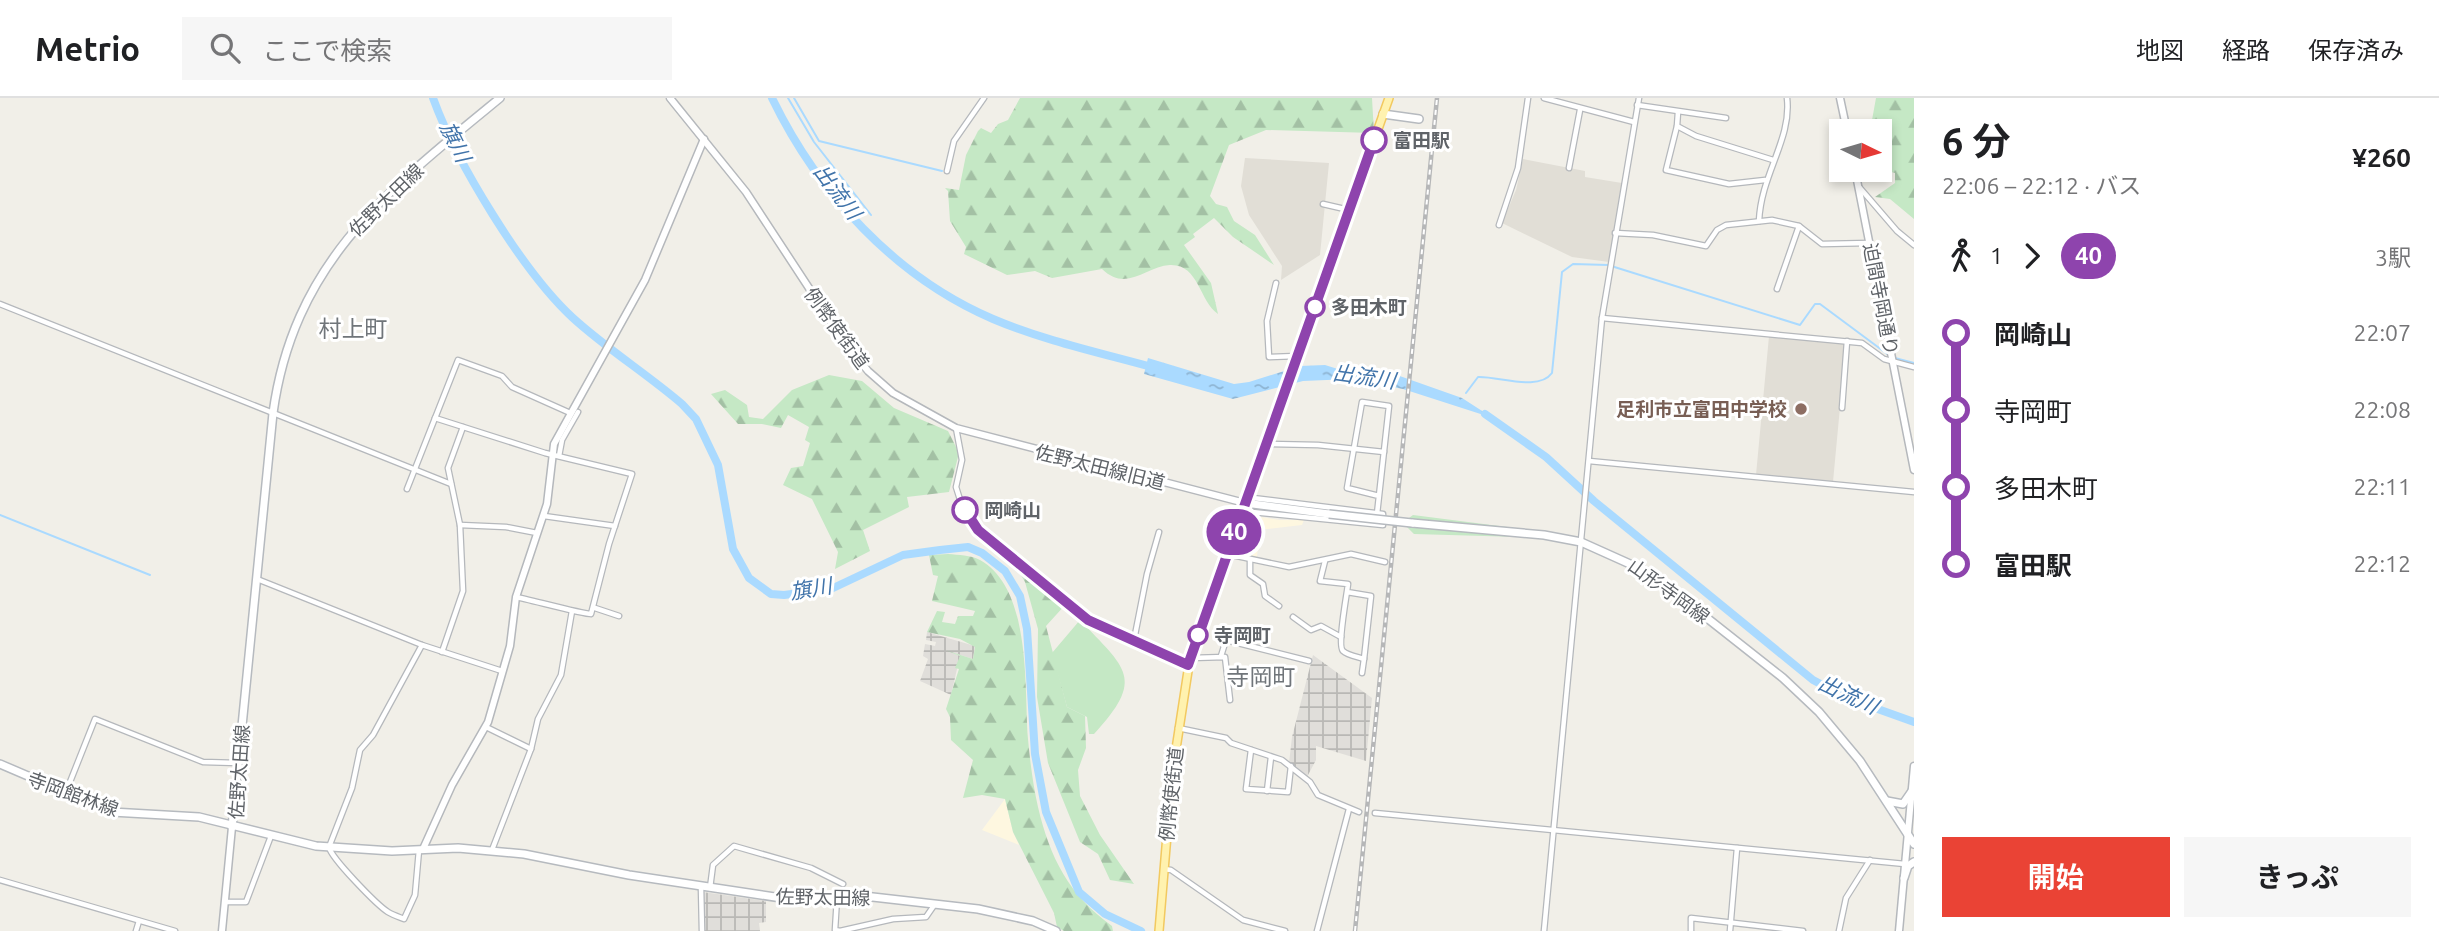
<!DOCTYPE html>
<html lang="ja">
<meta charset="utf-8">
<style>
:root{--surface:#fff;--page:#f6f6f6;--text:#202124;--muted:#757577;--line:#e0e0e0;--accent:#ea4335}
body{margin:0;font-family:Ubuntu,"Noto Sans JP",sans-serif;background:var(--page);color:var(--text);height:100vh;display:flex;flex-direction:column;font-size:26px;white-space:nowrap}
*{box-sizing:border-box;margin:0}
p{font-size:23px;color:var(--muted)}
.icon{flex:none;width:38px;height:38px;fill:none;stroke:currentColor;stroke-width:2;stroke-linecap:round;stroke-linejoin:round}
.map{position:relative;flex:1;overflow:hidden}
.sheet{display:flex;flex-direction:column;background:var(--surface);width:525px}
.sheet>*{flex:none}
.badge{padding:0 14px;border-radius:23px;font-size:24px;line-height:46px}
.needle{width:46px;rotate:95deg}
.controls{position:absolute;left:1829px;top:21px;display:grid;gap:14px}
.controls a{display:grid;place-items:center;width:63px;height:63px;border-radius:0px;background:var(--surface);box-shadow:0 4px 10px #0003;font-size:35px}
.map>.badge{position:absolute;translate:-50% -50%;box-shadow:0 0 0 4px #fff}
.legs{display:flex;align-items:center;gap:10px;height:77px;padding:0 28px;font-size:23px}
.legs p{margin-inline-start:auto}
.overview{display:flex;align-items:center;justify-content:space-between;height:119px;padding:0 28px}
h1{font-size:38px;font-weight:700;line-height:52px}
.primary-button{display:flex;gap:14px;margin-top:auto;padding:14px 28px}
.primary-button a{flex:1;height:80px;border-radius:0px;background:var(--accent);color:#fff;font-size:28px;font-weight:700;line-height:80px;text-align:center}
.primary-button a+a{background:var(--page);color:var(--text)}
ul{padding:0 28px;list-style:none}
li{display:flex;align-items:center;gap:24px;height:77px;font-size:26px}
li i{display:grid;place-items:center;width:10px;height:100%;margin:0 9px;background:currentColor}
li i::after{content:'';width:18px;height:18px;margin:-9px;border:5px solid;border-radius:50%;background:var(--surface)}
li p{margin-inline-start:auto}
li:first-child i{background:linear-gradient(#0000 50%,currentColor 0)}
li:last-child i{background:linear-gradient(currentColor 50%,#0000 0)}
header{display:flex;align-items:center;gap:42px;box-sizing:border-box;height:98px;padding:0 35px;background:var(--surface);border-bottom:2px solid var(--line)}
header strong{font-size:33px}
nav{display:flex;gap:38px;margin-inline-start:auto;font-size:24px}
.search{width:490px;height:63px;background:var(--page);display:flex;align-items:center;gap:18px;box-sizing:border-box;padding:0 24px;border-radius:0px;color:var(--muted);font-size:26px}
main{display:flex;flex:1;min-height:0}
.map>svg:first-child{display:block}
.commercial{fill:#fef7e0}
.industrial{fill:url(#industrial-grid)}
.education{fill:#e1ded6}
.green{fill:#c5e8c5}
.forest{fill:url(#forest-firs)}
.water{fill:url(#water-ripples)}
.lines{fill:none;stroke-linecap:round;stroke-linejoin:round}
.stream{stroke:#aadaff;stroke-width:2}
.river{stroke:#aadaff;stroke-width:8}
.minor-casing{stroke:#b5b8bc;stroke-width:7}
.tertiary-casing{stroke:#b5b8bc;stroke-width:9}
.secondary-casing{stroke:#b6babf;stroke-width:10}
.primary-casing{stroke:#f2c960;stroke-width:10}
.minor{stroke:#fff;stroke-width:4.5}
.tertiary{stroke:#fff;stroke-width:6}
.secondary{stroke:#fff;stroke-width:7}
.primary{stroke:#fff2af;stroke-width:7}
.rail-casing{stroke:#b6b7b8;stroke-width:4.5}
.rail{stroke:#fff;stroke-width:2;stroke-dasharray:5;stroke-linecap:butt}
.secondary-bridge-casing{stroke:#b6babf;stroke-width:10;stroke-linecap:butt}
.secondary-bridge{stroke:#fff;stroke-width:7}
.line-1-casing{stroke:#fff;stroke-width:16}
.line-1{stroke:#8e44ad;stroke-width:10}
.stop-1-dot{fill:#fff;stroke:#8e44ad;stroke-width:3.5}
.education-dot{fill:#8d6e63;stroke:#fff;stroke-width:2.5}
.labels{text-anchor:middle;stroke-width:6;stroke-linejoin:round;paint-order:stroke}
.stop-label{font-size:19px;font-weight:bold;fill:#5f6368;stroke:#fff;text-anchor:start}
.street-label{font-size:19px;fill:#5f6368;stroke:#fff}
.education-label{font-size:19px;font-weight:bold;fill:#785e54;stroke:#fff;text-anchor:end}
.water-label{font-size:21px;font-style:italic;fill:#4174aa;stroke:#fff}
.quarter-label{font-size:23px;fill:#70757a;stroke:#fff}
</style>
<header>
<strong>Metrio</strong>
<div class="search"><svg class="icon" aria-label="search" viewBox="0 0 24 24"><circle cx="10" cy="10" r="6"/><path d="M15 15l6 6"/></svg>ここで検索</div>
<nav><a>地図</a><a>経路</a><a>保存済み</a></nav>
</header>
<main>
<div class="map">
<svg width="1914" height="833" viewBox="0 0 1914 833">
<defs>
<pattern id="industrial-grid" width="8" height="8" patternUnits="userSpaceOnUse" patternTransform="scale(1.75)"><rect width="8" height="8" fill="#e0deda"/><path d="M0 4h8M4 0v8" fill="none" stroke="#b9b8b5"/></pattern>
<pattern id="forest-firs" width="22" height="20" patternUnits="userSpaceOnUse" patternTransform="scale(1.75)"><rect width="22" height="20" fill="#c5e8c5"/><path d="M5 1l3.5 6h-7zM16 11l3.5 6h-7z" fill="#a3c0a4"/></pattern>
<pattern id="water-ripples" width="26" height="14" patternUnits="userSpaceOnUse" patternTransform="scale(1.75)"><rect width="26" height="14" fill="#aadaff"/><path d="M2 4q2-2 4 0t4 0M15 11q2-2 4 0t4 0" fill="none" stroke="#8eb4d2"/></pattern>
</defs>
<rect width="100%" height="100%" fill="#f1efe8"/>
<g class="commercial">
<path d="M 1248,417 L 1280,422 L 1304,422 L 1302,427 L 1259,432 L 1257,460 L 1248,459 L 1232,455 Z"/>
<path d="M 1005,701 L 1013,734 L 1019,747 L 982,732 Z"/>
</g>
<g class="industrial">
<path d="M 927,534 L 975,548 L 973,561 L 951,554 L 960,558 L 951,597 L 920,583 L 928,561 L 923,558 L 925,546 L 935,548 L 936,544 L 926,542 Z"/>
<path d="M 1313,557 L 1372,600 L 1366,663 L 1316,648 L 1316,662 L 1307,679 L 1289,665 L 1292,639 Z"/>
<path d="M 703,794 L 766,803 L 766,824 L 759,825 L 760,833 L 704,833 Z"/>
</g>
<g class="education">
<path d="M 1245,60 L 1329,65 L 1320,157 L 1281,182 L 1282,168 L 1249,117 L 1241,88 Z"/>
<path d="M 1523,61 L 1585,73 L 1585,79 L 1622,85 L 1609,164 L 1572,159 L 1502,125 L 1516,92 Z"/>
<path d="M 1769,238 L 1846,245 L 1833,384 L 1756,377 Z"/>
</g>
<g class="green">
<path d="M 1413,417 L 1515,430 L 1521,433 L 1411,421 L 1411,428 L 1519,439 L 1414,436 L 1407,429 L 1409,420 Z"/>
<path d="M 1080,522 C 1126,571 1146,580 1094,636 L 1089,636 L 1087,619 L 1067,609 L 1052,555 Z"/>
</g>
<g class="forest">
<path d="M 1020,0 L 1372,0 L 1374,35 L 1266,32 L 1229,47 L 1210,98 L 1216,106 L 1227,109 L 1234,123 L 1255,137 L 1274,167 L 1233,139 L 1214,120 L 1193,136 L 1195,139 L 1184,147 L 1211,185 L 1218,216 C 1199,203 1199,166 1170,167 C 1146,168 1127,195 1102,171 L 1052,180 L 1035,173 L 1007,177 L 964,156 L 966,149 L 950,123 L 948,93 L 945,90 L 959,92 L 966,57 L 978,33 L 981,30 L 991,35 L 998,26 L 1008,22 Z"/>
<path d="M 1876,0 L 1914,0 L 1914,121 L 1890,101 L 1875,99 L 1895,85 L 1895,75 L 1880,71 L 1880,33 L 1870,33 Z"/>
<path d="M 829,277 L 862,283 L 894,310 L 948,333 L 959,355 L 949,394 L 907,399 L 909,409 L 863,432 L 870,453 L 835,471 L 838,454 L 812,401 L 783,387 L 791,370 L 803,368 L 810,345 L 805,342 L 809,329 L 788,317 L 781,330 L 762,326 L 738,326 L 711,296 L 725,292 L 747,307 L 749,319 L 763,321 L 792,292 Z"/>
<path d="M 948,456 C 959,457 970,457 980,462 C 1032,491 1024,590 1028,641 C 1030,663 1033,687 1038,709 C 1050,760 1069,797 1112,828 L 1113,833 L 1064,833 L 1057,829 L 1054,815 L 1013,734 L 1005,701 L 982,697 L 963,700 L 973,662 L 951,642 L 950,619 L 946,611 L 959,571 L 955,570 L 960,558 L 945,552 L 973,561 L 975,549 L 960,541 L 927,534 L 937,513 L 945,514 L 942,524 L 955,526 L 958,518 L 973,518 L 975,513 L 932,503 L 938,478 L 933,477 L 929,457 Z"/>
<path d="M 1011,460 L 1066,506 L 1046,528 L 1067,609 L 1085,618 L 1086,650 L 1078,672 L 1080,698 L 1100,737 L 1134,786 L 1110,782 L 1098,756 L 1080,744 L 1048,665 L 1037,599 L 1038,531 L 1025,484 Z"/>
</g>
<path class="water" d="M 1148,260 L 1234,286 L 1249,284 L 1300,268 L 1325,267 L 1341,272 L 1394,276 L 1462,300 L 1493,320 L 1403,291 L 1351,281 L 1303,283 L 1233,301 L 1144,276 Z"/>
<g class="lines">
<g class="stream">
<path d="M 788,0 L 814,44 L 871,117"/>
<path d="M 794,0 L 819,43 L 942,73"/>
<path d="M 1895,260 L 1914,265"/>
<path d="M 1466,295 L 1478,279 C 1499,278 1538,294 1552,275 L 1562,174 L 1573,166 L 1608,167 L 1800,227 L 1815,206 L 1820,206 L 1890,258"/>
<path d="M 0,417 L 150,477"/>
</g>
<g class="river">
<path d="M 433,0 C 456,64 523,174 573,220 C 607,251 647,276 682,306 L 696,321 L 718,367 L 733,451 L 749,480 L 771,496 L 784,497 L 831,491 L 903,457 L 940,452 L 968,449 L 982,455 L 1005,473 L 1020,498 L 1027,531 L 1035,656 L 1046,714 L 1079,794 L 1105,816 L 1141,833"/>
<path d="M 772,0 C 818,95 895,179 993,221 C 1045,243 1101,255 1155,270"/>
<path d="M 1485,316 L 1546,359 L 1594,403 L 1813,582 L 1847,600 L 1914,624"/>
</g>
<g class="minor-casing">
<g id="minor">
<path d="M 1544,0 L 1634,24"/>
<path d="M 1637,7 L 1726,20"/>
<path d="M 1678,14 L 1677,28 L 1696,38 L 1773,62"/>
<path d="M 1677,28 L 1666,72 L 1729,86 L 1765,82"/>
<path d="M 1569,70 L 1580,12"/>
<path d="M 947,73 L 954,43 L 984,0"/>
<path d="M 1860,90 L 1897,133 L 1914,147"/>
<path d="M 1323,106 L 1349,112"/>
<path d="M 1759,123 C 1761,76 1792,41 1787,0"/>
<path d="M 1499,127 L 1518,70 L 1528,0"/>
<path d="M 1615,135 L 1653,137 L 1706,148 L 1717,132 L 1726,127 L 1772,122 L 1799,128 L 1822,146 L 1869,145"/>
<path d="M 1276,185 L 1267,223 L 1269,259 L 1297,258"/>
<path d="M 1777,191 L 1799,128"/>
<path d="M 0,206 L 451,386"/>
<path d="M 1602,220 L 1862,245 L 1884,261 L 1914,269"/>
<path d="M 1842,310 L 1847,243"/>
<path d="M 435,320 L 545,355 L 632,376 L 609,446 L 591,516 C 587,517 527,501 516,499"/>
<path d="M 956,330 L 962,362 L 956,389 L 962,408 L 978,432 L 1088,522 L 1188,567"/>
<path d="M 1266,346 L 1318,347 L 1384,354"/>
<path d="M 559,358 L 562,342 L 578,314"/>
<path d="M 1589,363 L 1914,394"/>
<path d="M 407,391 L 458,262 L 502,278 L 512,289 L 568,314"/>
<path d="M 1253,400 L 1383,416 L 1383,427 L 1252,414 L 1245,405 Z"/>
<path d="M 1377,416 C 1381,380 1385,344 1389,308 L 1362,304 L 1347,390 L 1379,398"/>
<path d="M 544,418 L 615,428"/>
<path d="M 460,427 L 506,429 L 537,435"/>
<path d="M 1227,456 L 1289,469 L 1351,456 L 1385,464"/>
<path d="M 1250,461 L 1250,477 L 1263,486 L 1265,498 L 1279,508"/>
<path d="M 1325,463 L 1320,483 L 1348,486 C 1347,496 1337,548 1343,553 C 1347,557 1358,559 1364,561 L 1371,498 L 1347,494"/>
<path d="M 257,481 L 422,547 L 502,573"/>
<path d="M 595,510 L 619,518"/>
<path d="M 1293,519 L 1311,532 L 1321,528 L 1341,539"/>
<path d="M 1134,542 L 1147,476 L 1159,434"/>
<path d="M 442,554 L 463,493 L 460,427 L 448,370 L 463,329"/>
<path d="M 1221,558 L 1226,542 L 1309,563"/>
<path d="M 1191,560 L 1225,559 L 1230,602"/>
<path d="M 1362,575 L 1364,561"/>
<path d="M 486,629 L 531,651"/>
<path d="M 1178,630 L 1226,640 L 1231,645 L 1282,662 L 1310,684 L 1318,697 L 1359,714"/>
<path d="M 1251,652 L 1246,691 L 1288,694 L 1291,668"/>
<path d="M 1267,693 L 1271,659"/>
<path d="M 66,694 L 95,621 L 203,664 L 238,665"/>
<path d="M 1375,715 L 1905,766"/>
<path d="M 419,752 L 415,797 L 404,821 C 399,819 393,817 388,814 C 377,807 331,760 329,749 L 352,690 L 360,652 L 373,637 L 422,547"/>
<path d="M 492,752 L 531,651 L 538,621 L 561,577 L 572,513"/>
<path d="M 1164,771 L 1171,772 L 1243,822 L 1285,833"/>
<path d="M 0,782 L 175,833"/>
<path d="M 701,789 L 702,833"/>
<path d="M 710,790 L 713,767 L 734,748 L 811,770 L 843,786"/>
<path d="M 837,800 L 835,832 L 840,833 L 893,821 L 926,819 L 935,806"/>
<path d="M 225,804 L 246,804 L 271,738"/>
<path d="M 136,833 L 139,823"/>
<path d="M 1317,833 L 1349,711"/>
<path d="M 1544,833 L 1602,220 L 1639,0"/>
<path d="M 1691,833 L 1691,820 L 1803,833"/>
<path d="M 1730,833 L 1737,750"/>
<path d="M 1839,833 L 1846,800 L 1870,762"/>
</g>
</g>
<g class="tertiary-casing">
<g id="tertiary">
<path d="M 670,0 L 746,94 L 845,245 L 868,273 L 893,295 L 956,330 L 1245,405"/>
<path d="M 1840,0 L 1847,33"/>
<path d="M 1855,72 L 1914,372"/>
<path d="M 423,751 L 452,687 L 488,624 L 510,548 L 516,499 L 547,406 L 554,346 L 645,182 L 704,41"/>
<path d="M 222,833 L 232,729"/>
<path d="M 1899,833 L 1914,668"/>
</g>
</g>
<g class="secondary-casing">
<g id="secondary">
<path d="M 1383,16 L 1419,21"/>
<path d="M 1245,405 L 1329,416"/>
<path d="M 1412,425 L 1544,437 L 1581,444 L 1650,475 L 1783,580 L 1819,614 L 1860,663 L 1914,746"/>
<path d="M 0,666 L 112,714 L 199,719 L 316,748 L 392,753 L 458,750 L 524,756 L 629,777 L 788,801 L 864,798 L 978,811 L 1033,823 L 1056,833"/>
<path d="M 1887,703 L 1903,706 L 1912,693"/>
<path d="M 232,729 L 273,315 C 294,163 389,91 500,0"/>
<path d="M 1904,780 L 1908,768 L 1914,764"/>
</g>
</g>
<g class="primary-casing">
<path id="primary" d="M 1159,833 L 1172,677 L 1190,560 L 1389,0"/>
</g>
<use href="#minor" class="minor"/>
<use href="#tertiary" class="tertiary"/>
<use href="#secondary" class="secondary"/>
<use href="#primary" class="primary"/>
<g class="rail-casing">
<path id="rail" d="M 1355,833 L 1437,0"/>
</g>
<use href="#rail" class="rail"/>
<g class="secondary-bridge-casing">
<path id="secondary-bridge" d="M 1329,416 L 1412,425"/>
</g>
<use href="#secondary-bridge" class="secondary-bridge"/>
</g>
<g class="lines">
<g class="line-1-casing">
<path id="line-1" d="M 965,412 L 978,432 L 1088,522 L 1188,567 L 1374,42"/>
</g>
<use href="#line-1" class="line-1"/>
</g>
<g class="stop-1-dot">
<circle cx="1374" cy="42" r="12"/>
<circle cx="1315" cy="209" r="9"/>
<circle cx="965" cy="412" r="12"/>
<circle cx="1198" cy="537" r="9"/>
</g>
<circle class="education-dot" cx="1801" cy="311" r="7"/>
<g class="labels">
<g class="stop-label">
<text x="1393" y="49">富田駅</text>
<text x="1331" y="216">多田木町</text>
<text x="984" y="419">岡崎山</text>
<text x="1214" y="544">寺岡町</text>
</g>
<g class="street-label">
<text transform="translate(386 102) rotate(-44)" y="7">佐野太田線</text>
<text transform="translate(1881 201) rotate(79)" y="7">迫間寺岡通り</text>
<text transform="translate(837 230) rotate(54)" y="7">例幣使街道</text>
<text transform="translate(1100 369) rotate(14)" y="7">佐野太田線旧道</text>
<text transform="translate(1669 493) rotate(36)" y="7">山形寺岡線</text>
<text transform="translate(239 674) rotate(-86)" y="7">佐野太田線</text>
<text transform="translate(73 696) rotate(20)" y="7">寺岡館林線</text>
<text transform="translate(1171 696) rotate(-84)" y="7">例幣使街道</text>
<text transform="translate(823 799) rotate(1)" y="7">佐野太田線</text>
</g>
<g class="education-label">
<text x="1787" y="318">足利市立富田中学校</text>
</g>
<g class="water-label">
<text transform="translate(455 44) rotate(64)" y="7">旗川</text>
<text transform="translate(837 94) rotate(53)" y="7">出流川</text>
<text transform="translate(1364 279) rotate(8)" y="7">出流川</text>
<text transform="translate(811 491) rotate(-9)" y="7">旗川</text>
<text transform="translate(1848 597) rotate(25)" y="7">出流川</text>
</g>
<g class="quarter-label">
<text x="353" y="239">村上町</text>
<text x="1261" y="587">寺岡町</text>
</g>
</g>
</svg>
<div class="controls">
<a><svg class="needle" viewBox="-14 -14 28 28"><path d="M0-13l5 13h-10z" fill="#e53935"/><path d="M0 13l5-13h-10z" fill="#757577"/></svg></a>
</div>
<b class="badge" style="left:1234px;top:434px;background:#8e44ad;color:#fff">40</b>
</div>
<section class="sheet">
<div class="overview"><div><h1>6 分</h1><p>22:06 – 22:12 · バス</p></div><b>¥260</b></div>
<div class="legs"><svg class="icon" aria-label="walk" viewBox="0 0 24 24"><circle cx="13" cy="4" r="2"/><path d="M13 8l-2 6 4 7M11 14l-3 7M7 12l3-4h3l4 4"/></svg>1<svg class="icon" aria-label="forward" viewBox="0 0 24 24"><path d="M9 5l7 7-7 7"/></svg><b class="badge" style="background:#8e44ad;color:#fff">40</b><p>3駅</p></div>
<ul>
<li><i style="color:#8e44ad"></i><b>岡崎山</b><p>22:07</p></li>
<li><i style="color:#8e44ad"></i><span>寺岡町</span><p>22:08</p></li>
<li><i style="color:#8e44ad"></i><span>多田木町</span><p>22:11</p></li>
<li><i style="color:#8e44ad"></i><b>富田駅</b><p>22:12</p></li>
</ul>
<div class="primary-button"><a>開始</a><a>きっぷ</a></div>
</section>
</main>
